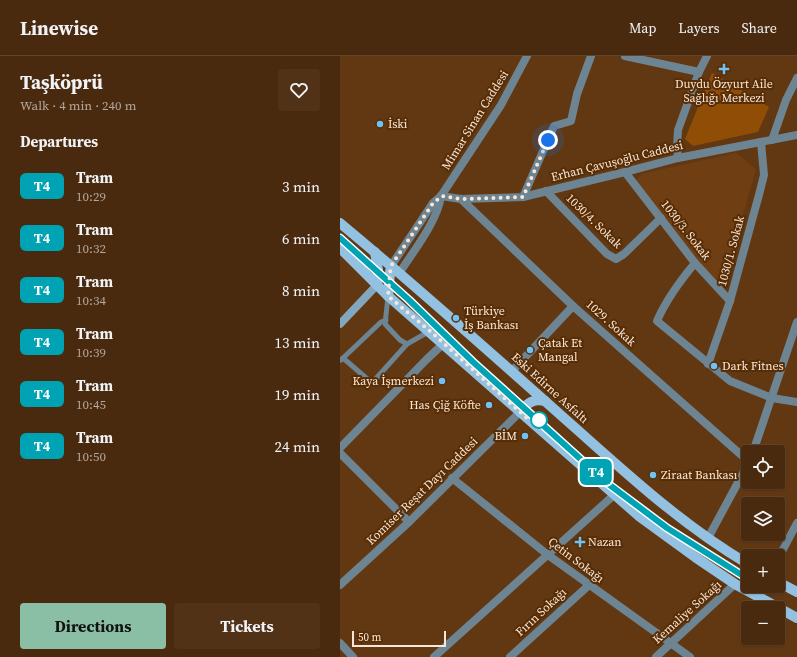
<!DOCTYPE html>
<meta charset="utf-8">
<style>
:root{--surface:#4a2a0e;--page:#513217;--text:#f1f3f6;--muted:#b2a79e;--line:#61462e;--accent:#8abfa5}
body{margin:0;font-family:"Source Serif 4",serif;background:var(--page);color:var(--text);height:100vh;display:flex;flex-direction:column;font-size:15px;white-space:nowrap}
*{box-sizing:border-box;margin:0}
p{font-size:13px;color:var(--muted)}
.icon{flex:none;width:22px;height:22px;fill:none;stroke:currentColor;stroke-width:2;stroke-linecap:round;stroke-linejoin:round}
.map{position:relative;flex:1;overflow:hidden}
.side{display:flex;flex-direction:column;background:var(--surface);width:340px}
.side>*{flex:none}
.badge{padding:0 8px;border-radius:6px;font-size:14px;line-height:26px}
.controls{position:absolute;left:401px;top:389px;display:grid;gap:8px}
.controls a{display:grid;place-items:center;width:44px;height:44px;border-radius:4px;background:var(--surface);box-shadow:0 1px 3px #0004,0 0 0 1px var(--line);font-size:20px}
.scale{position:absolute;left:12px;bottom:10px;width:94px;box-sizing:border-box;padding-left:4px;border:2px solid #fbe6d6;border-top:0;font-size:11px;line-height:14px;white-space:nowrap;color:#fbe6d6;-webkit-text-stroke:3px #572d05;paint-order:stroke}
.you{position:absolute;width:20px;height:20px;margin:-10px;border:3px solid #fff;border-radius:50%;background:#1a73e8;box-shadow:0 0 0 6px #1a73e833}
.map>.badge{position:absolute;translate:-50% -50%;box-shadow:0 0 0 2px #fff}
h2{padding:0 20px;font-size:15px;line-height:36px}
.round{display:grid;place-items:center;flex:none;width:42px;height:42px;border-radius:4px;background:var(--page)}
.headline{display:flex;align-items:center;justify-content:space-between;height:68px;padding:0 20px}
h1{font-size:19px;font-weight:700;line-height:30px}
.action{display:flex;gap:8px;margin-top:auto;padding:8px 20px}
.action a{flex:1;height:46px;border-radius:4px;background:var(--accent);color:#111;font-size:16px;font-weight:700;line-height:46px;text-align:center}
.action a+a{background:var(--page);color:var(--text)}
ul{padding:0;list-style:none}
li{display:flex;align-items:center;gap:12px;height:52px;padding:0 20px}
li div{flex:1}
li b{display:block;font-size:15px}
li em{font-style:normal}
li .badge{min-width:44px;font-weight:700;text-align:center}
header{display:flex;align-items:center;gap:24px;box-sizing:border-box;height:56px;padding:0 20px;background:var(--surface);border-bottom:1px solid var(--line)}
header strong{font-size:19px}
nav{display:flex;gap:22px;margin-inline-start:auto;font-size:14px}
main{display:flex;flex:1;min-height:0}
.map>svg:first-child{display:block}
.built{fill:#6f3e12}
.green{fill:#8f4d06}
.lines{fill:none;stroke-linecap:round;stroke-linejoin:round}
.service{stroke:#6d8493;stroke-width:5}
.minor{stroke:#6d8493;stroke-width:8}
.tertiary{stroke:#6d8493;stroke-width:8}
.secondary{stroke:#82a7bf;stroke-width:8}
.primary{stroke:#93c1e1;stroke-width:10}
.line-casing{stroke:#fff;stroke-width:9}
.line{stroke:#00a3b4;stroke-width:6}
.walk{stroke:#fbe6d6;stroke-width:4;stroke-dasharray:0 7.2}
.poi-dot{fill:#70c1f4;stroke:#572d05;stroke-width:1.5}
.stop-dot{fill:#fff;stroke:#00a3b4;stroke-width:2}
.labels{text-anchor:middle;stroke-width:4;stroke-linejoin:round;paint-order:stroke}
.poi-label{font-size:12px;fill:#fbe6d6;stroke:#572d05;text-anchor:start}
.street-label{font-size:12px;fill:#fbe6d6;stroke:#572d05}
</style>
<header>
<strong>Linewise</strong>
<nav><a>Map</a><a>Layers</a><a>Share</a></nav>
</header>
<main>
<section class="side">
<div class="headline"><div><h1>Taşköprü</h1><p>Walk · 4 min · 240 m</p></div><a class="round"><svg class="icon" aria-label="heart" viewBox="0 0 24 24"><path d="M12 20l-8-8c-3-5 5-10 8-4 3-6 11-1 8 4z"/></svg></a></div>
<h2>Departures</h2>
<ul>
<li><span class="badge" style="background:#00a3b4;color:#fff">T4</span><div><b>Tram</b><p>10:29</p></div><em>3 min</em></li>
<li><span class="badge" style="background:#00a3b4;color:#fff">T4</span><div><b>Tram</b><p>10:32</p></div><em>6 min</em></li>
<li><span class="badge" style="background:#00a3b4;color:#fff">T4</span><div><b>Tram</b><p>10:34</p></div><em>8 min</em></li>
<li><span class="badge" style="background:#00a3b4;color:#fff">T4</span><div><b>Tram</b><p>10:39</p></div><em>13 min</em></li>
<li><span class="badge" style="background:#00a3b4;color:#fff">T4</span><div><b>Tram</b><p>10:45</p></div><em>19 min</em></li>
<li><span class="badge" style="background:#00a3b4;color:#fff">T4</span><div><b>Tram</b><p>10:50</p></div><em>24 min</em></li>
</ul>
<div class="action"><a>Directions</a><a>Tickets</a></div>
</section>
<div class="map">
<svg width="457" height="601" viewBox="0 0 457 601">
<rect width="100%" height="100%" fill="#623813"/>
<path class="built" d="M 396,97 L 416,113 L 385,222 L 373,223 L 296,126 L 301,118 Z"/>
<path class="green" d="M 372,17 L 429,51 L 418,76 L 353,90 L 345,83 Z"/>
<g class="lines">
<g class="service">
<path d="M 48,241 L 45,268 L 60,284 L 67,288 L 90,275"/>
<path d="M 3,302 L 32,327 L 67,288"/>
<path d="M 1,304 L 41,266 L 46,264"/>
</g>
<g class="minor">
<path d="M 285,0 L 359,16"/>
<path d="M 432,84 L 446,44 L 457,22"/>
<path d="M 338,102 L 337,91 L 338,74 L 359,16 L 367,0"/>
<path d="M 285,116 L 355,207 L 390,245"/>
<path d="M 206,135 L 267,198 L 276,203 L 284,198 L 321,162"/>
<path d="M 183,141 L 214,70 L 231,65 L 237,38 L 251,0"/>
<path d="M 121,143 L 233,250 L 408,405"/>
<path d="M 355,207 C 340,225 326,244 317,265 L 390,325 L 432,342 L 457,346"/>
<path d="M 368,308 L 390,245 L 420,135 L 424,119 L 421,86"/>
<path d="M 172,315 L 233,250"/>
<path d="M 0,392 L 87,303 L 103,288"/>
<path d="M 413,396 L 457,266"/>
<path d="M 0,397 L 69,466"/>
<path d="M 112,422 L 208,499 L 350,601"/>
<path d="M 368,482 L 408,408"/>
<path d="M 438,503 L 457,467"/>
<path d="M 0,529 L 69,466 L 180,356"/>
<path d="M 0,587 L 13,601"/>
<path d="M 94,601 L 274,439"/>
<path d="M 170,601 L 249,529"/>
<path d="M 316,601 L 395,528"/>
</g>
<g class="tertiary">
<path d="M 101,140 L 121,143 L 183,141 L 285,116 L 338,102 L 457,79"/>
<path d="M 51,210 L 93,147 L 101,140 L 161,49 L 187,0"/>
<path d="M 60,216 C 73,196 98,164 101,140"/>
</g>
<path class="secondary" d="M 0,268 L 37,229"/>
<g class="primary">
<path d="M 0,167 C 76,230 150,296 224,362 C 283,414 340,468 408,508"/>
<path d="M 0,192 L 48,240 L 300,461 L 355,501 L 395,528 L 457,562"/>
<path d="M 35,196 L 38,214 L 37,229"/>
<path d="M 48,240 L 50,217 L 51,210"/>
<path d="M 180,356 C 187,347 194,342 205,345"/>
<path d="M 438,526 L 457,536"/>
</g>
</g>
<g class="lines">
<g class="line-casing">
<path id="line" d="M 0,182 L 69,244 L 133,306 L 267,427 L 327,472 L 408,523"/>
</g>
<use href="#line" class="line"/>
<path class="walk" d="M 199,364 L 190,365 L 90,275 L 48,240 L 50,217 L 51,210 L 93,147 L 102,140 L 121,143 L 183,141 L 208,84"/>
</g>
<g class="poi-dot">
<path d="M382 7h4v4h4v4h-4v4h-4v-4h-4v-4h4z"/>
<circle cx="40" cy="68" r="4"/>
<circle cx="116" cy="262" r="4"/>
<circle cx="190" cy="294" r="4"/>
<circle cx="374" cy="310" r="4"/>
<circle cx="102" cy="325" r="4"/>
<circle cx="149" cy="349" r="4"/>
<circle cx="185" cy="380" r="4"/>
<circle cx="313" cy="419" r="4"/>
<path d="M238 480h4v4h4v4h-4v4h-4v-4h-4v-4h4z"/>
</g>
<circle class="stop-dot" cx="199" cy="364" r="8"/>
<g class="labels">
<g class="poi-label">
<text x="384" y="32" text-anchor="middle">Duydu Özyurt Aile<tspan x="384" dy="14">Sağlığı Merkezi</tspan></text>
<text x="48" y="72">İski</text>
<text x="124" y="259">Türkiye<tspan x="124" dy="14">İş Bankası</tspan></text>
<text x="198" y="291">Çatak Et<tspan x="198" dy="14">Mangal</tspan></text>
<text x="382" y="314">Dark Fitnes</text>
<text x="94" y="329" text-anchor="end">Kaya İşmerkezi</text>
<text x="141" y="353" text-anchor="end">Has Çiğ Köfte</text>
<text x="177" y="384" text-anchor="end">BİM</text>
<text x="321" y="423">Ziraat Bankası</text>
<text x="248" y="490">Nazan</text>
</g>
<g class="street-label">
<text transform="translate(135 64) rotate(-58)" y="4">Mimar Sinan Caddesi</text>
<text transform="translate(277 105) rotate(-14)" y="4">Erhan Çavuşoğlu Caddesi</text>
<text transform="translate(254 165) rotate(44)" y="4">1030/4. Sokak</text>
<text transform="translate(346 174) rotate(52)" y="4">1030/3. Sokak</text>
<text transform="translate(391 195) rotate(-75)" y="4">1030/1. Sokak</text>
<text transform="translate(271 267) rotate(42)" y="4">1029. Sokak</text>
<text transform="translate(210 332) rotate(42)" y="4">Eski Edirne Asfaltı</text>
<text transform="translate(82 435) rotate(-44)" y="4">Komiser Reşat Dayı Caddesi</text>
<text transform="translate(236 504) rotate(37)" y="4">Çetin Sokağı</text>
<text transform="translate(201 556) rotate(-43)" y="4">Fırın Sokağı</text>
<text transform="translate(347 556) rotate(-42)" y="4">Kemaliye Sokağı</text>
</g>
</g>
</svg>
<div class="controls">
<a><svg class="icon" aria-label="locate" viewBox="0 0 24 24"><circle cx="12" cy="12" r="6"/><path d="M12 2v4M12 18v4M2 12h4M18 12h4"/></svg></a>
<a><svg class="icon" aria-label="layers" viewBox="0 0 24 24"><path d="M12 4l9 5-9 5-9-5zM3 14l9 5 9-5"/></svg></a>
<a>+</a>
<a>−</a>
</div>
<div class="scale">50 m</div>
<div class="you" style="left:208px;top:84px"></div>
<b class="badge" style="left:256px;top:416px;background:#00a3b4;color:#fff">T4</b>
</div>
</main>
